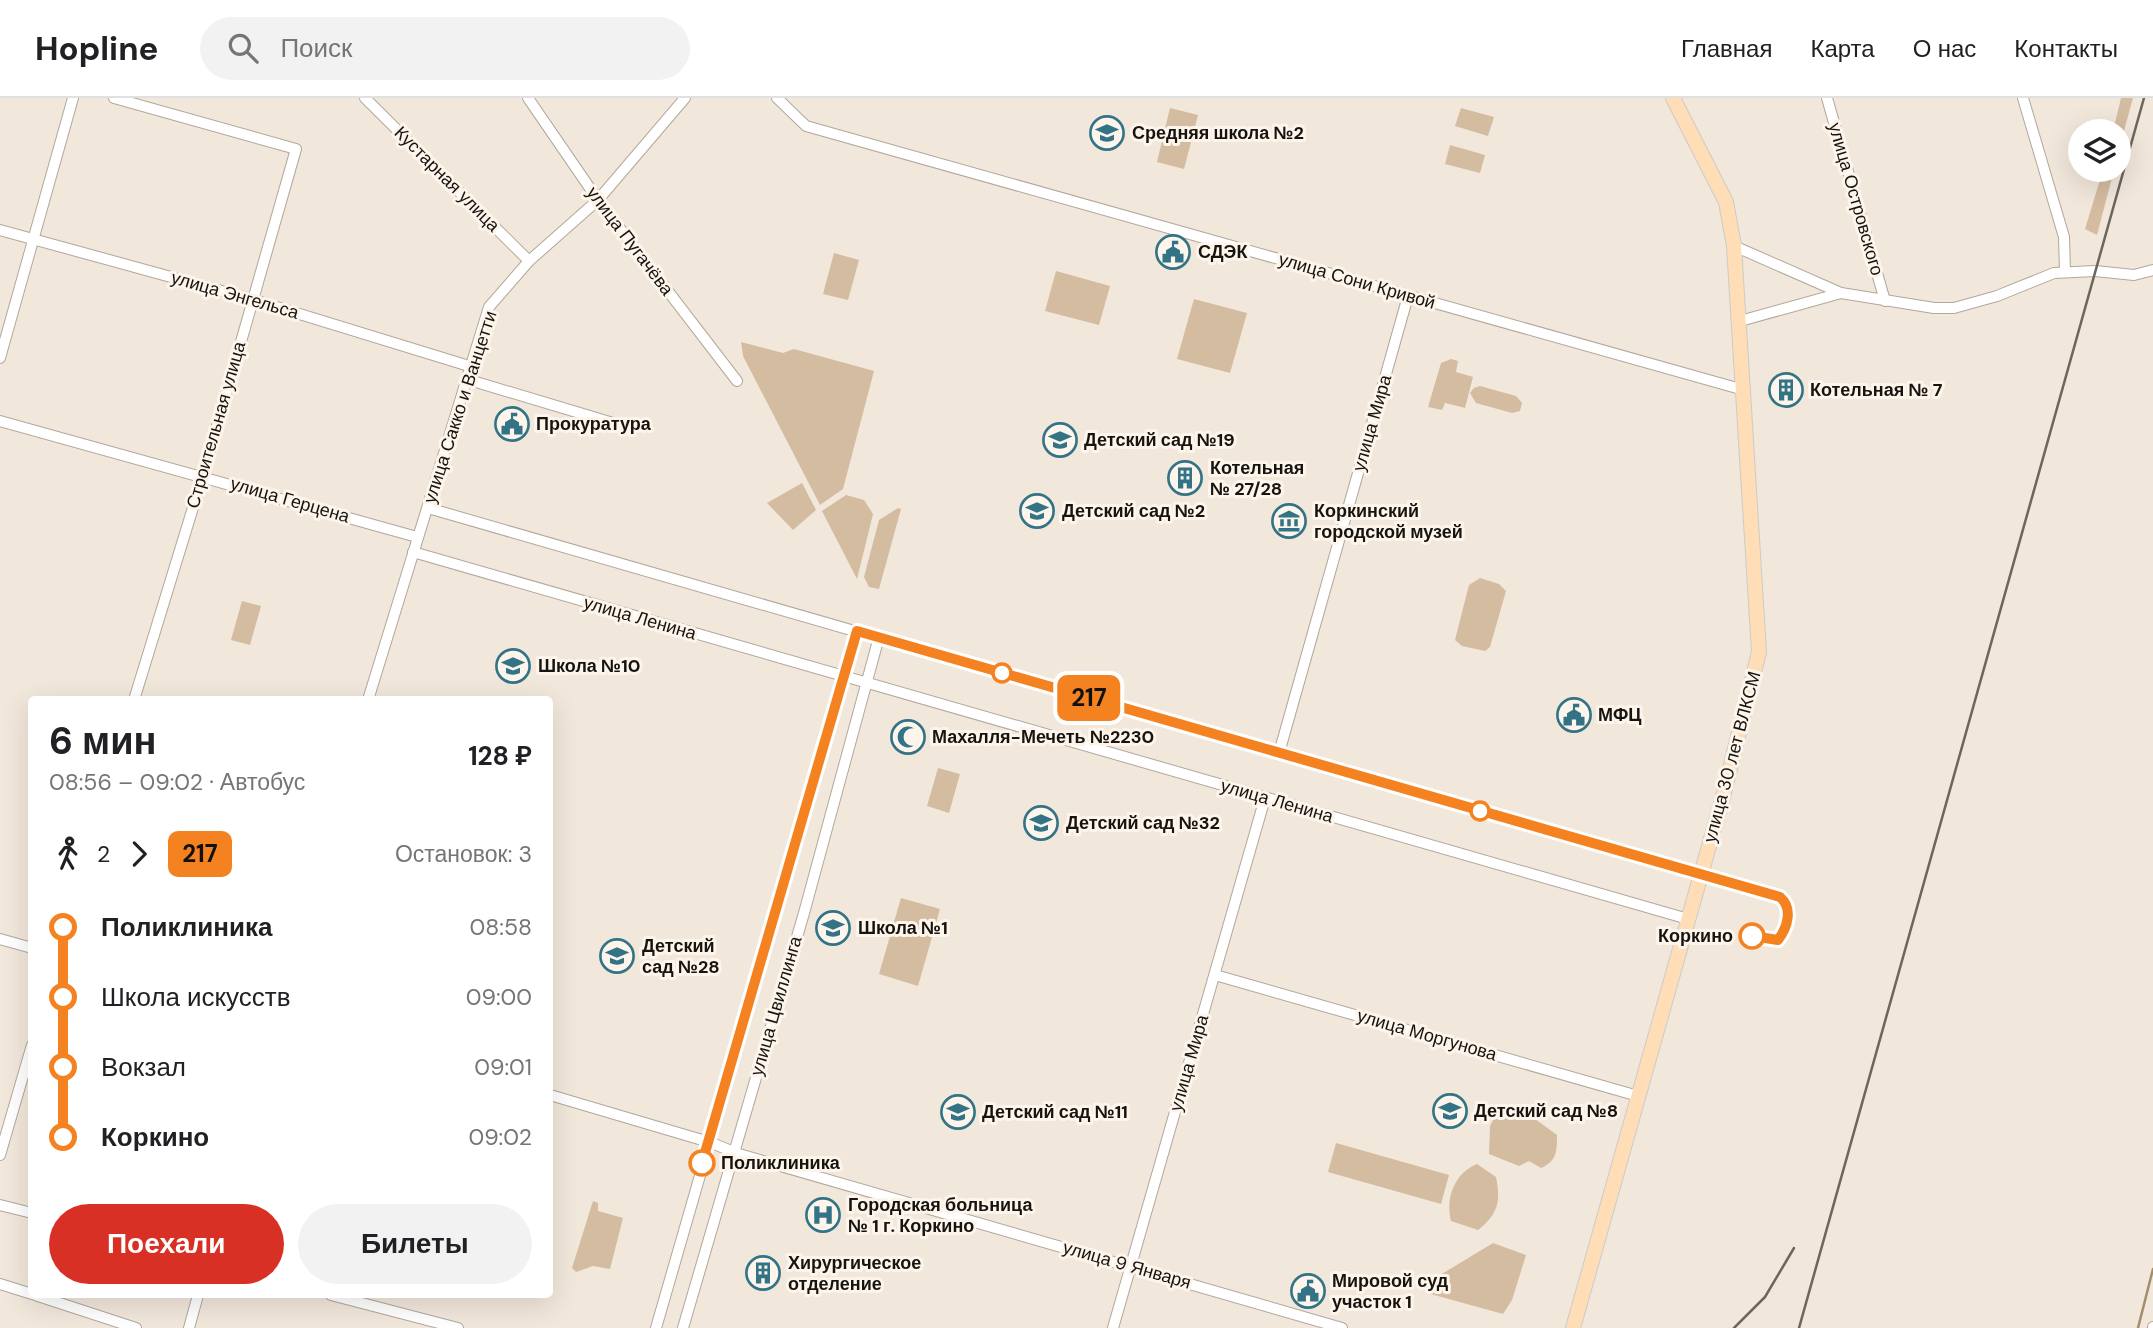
<!DOCTYPE html>
<html lang="ru">
<meta charset="utf-8">
<style>
:root{--surface:#fff;--page:#f2f2f2;--text:#202124;--muted:#757577;--line:#e0e0e0;--accent:#d93025}
body{margin:0;font-family:"DM Sans",sans-serif;background:var(--page);color:var(--text);height:100vh;display:flex;flex-direction:column;font-size:26px;white-space:nowrap}
*{box-sizing:border-box;margin:0}
p{font-size:23px;color:var(--muted)}
.icon{flex:none;width:38px;height:38px;fill:none;stroke:currentColor;stroke-width:2;stroke-linecap:round;stroke-linejoin:round}
.map{position:relative;flex:1;overflow:hidden}
.details{position:absolute;left:28px;top:598px;width:525px;height:602px;display:flex;flex-direction:column;background:var(--surface);border-radius:7px;box-shadow:0 7px 28px #0002}
.details>*{flex:none}
.badge{padding:0 14px;border-radius:10px;font-size:24px;line-height:46px}
.buttons{position:absolute;left:2068px;top:21px;display:grid;gap:14px}
.buttons a{display:grid;place-items:center;width:63px;height:63px;border-radius:50%;background:var(--surface);box-shadow:0 7px 28px #0002;font-size:35px}
.map>.badge{position:absolute;translate:-50% -50%;box-shadow:0 0 0 4px #fff}
.legs{display:flex;align-items:center;gap:10px;height:77px;padding:0 21px;font-size:23px}
.legs p{margin-inline-start:auto}
.headline{display:flex;align-items:center;justify-content:space-between;height:119px;padding:0 21px}
h1{font-size:38px;font-weight:700;line-height:52px}
.primary-button{display:flex;gap:14px;margin-top:auto;padding:14px 21px}
.primary-button a{flex:1;height:80px;border-radius:42px;background:var(--accent);color:#fff;font-size:28px;font-weight:700;line-height:80px;text-align:center}
.primary-button a+a{background:var(--page);color:var(--text)}
ul{padding:0 21px;list-style:none}
li{display:flex;align-items:center;gap:24px;height:70px;font-size:26px}
li i{display:grid;place-items:center;width:10px;height:100%;margin:0 9px;background:currentColor}
li i::after{content:'';width:18px;height:18px;margin:-9px;border:5px solid;border-radius:50%;background:var(--surface)}
li p{margin-inline-start:auto}
li:first-child i{background:linear-gradient(#0000 50%,currentColor 0)}
li:last-child i{background:linear-gradient(currentColor 50%,#0000 0)}
header{display:flex;align-items:center;gap:42px;box-sizing:border-box;height:98px;padding:0 35px;background:var(--surface);border-bottom:2px solid var(--line)}
header strong{font-size:33px}
nav{display:flex;gap:38px;margin-inline-start:auto;font-size:24px}
.search{width:490px;height:63px;background:var(--page);display:flex;align-items:center;gap:18px;box-sizing:border-box;padding:0 24px;border-radius:38px;color:var(--muted);font-size:26px}
.map>svg:first-child{display:block}
.green{fill:#d4bca1}
.lines{fill:none;stroke-linecap:round;stroke-linejoin:round}
.stream{stroke:#a68c6f;stroke-width:2.5}
.minor-casing{stroke:#b1a79b;stroke-width:12}
.major-casing{stroke:#cccbca;stroke-width:16}
.minor{stroke:#fff;stroke-width:10}
.major{stroke:#feddb7;stroke-width:14}
.rail{stroke:#6c665f;stroke-width:2.5}
.line-1-casing{stroke:#fff;stroke-width:16}
.line-1{stroke:#f58220;stroke-width:10}
.stop-1-dot{fill:#fff;stroke:#f58220;stroke-width:3.5}
.labels{text-anchor:middle;stroke-width:6;stroke-linejoin:round;paint-order:stroke}
.poi-label{font-size:18px;font-weight:bold;fill:#171410;stroke:#fdf5eb;text-anchor:start}
.street-label{font-size:18px;fill:#171410;stroke:#fdf5eb}
.stop-label{font-size:18px;font-weight:bold;fill:#171410;stroke:#fdf5eb;text-anchor:end}
</style>
<header>
<strong>Hopline</strong>
<div class="search"><svg class="icon" aria-label="search" viewBox="0 0 24 24"><circle cx="10" cy="10" r="6"/><path d="M15 15l6 6"/></svg>Поиск</div>
<nav><a>Главная</a><a>Карта</a><a>О нас</a><a>Контакты</a></nav>
</header>
<div class="map">
<svg width="2153" height="1230" viewBox="0 0 2153 1230">
<rect width="100%" height="100%" fill="#f2e7db"/>
<g class="green">
<path d="M 2121,0 L 2133,0 L 2119,51 L 2119,33 L 2113,33 Z"/>
<path d="M 1170,10 L 1198,17 L 1184,71 L 1157,64 Z"/>
<path d="M 1461,10 L 1494,19 L 1488,38 L 1455,28 Z"/>
<path d="M 1450,47 L 1485,57 L 1480,75 L 1445,66 Z"/>
<path d="M 2103,72 L 2114,72 L 2097,137 L 2085,131 Z"/>
<path d="M 834,155 L 859,162 L 848,202 L 823,196 Z"/>
<path d="M 1056,173 L 1110,188 L 1099,227 L 1045,213 Z"/>
<path d="M 1194,201 L 1247,215 L 1230,275 L 1177,261 Z"/>
<path d="M 741,244 L 783,255 L 794,251 L 874,273 L 843,391 L 820,407 L 743,258 Z"/>
<path d="M 1451,261 L 1458,263 L 1456,274 L 1473,279 L 1465,310 L 1445,305 L 1442,312 L 1428,309 L 1441,265 Z"/>
<path d="M 1480,288 L 1516,298 L 1522,305 L 1520,313 L 1512,315 L 1476,305 L 1470,295 L 1474,290 Z"/>
<path d="M 802,385 L 816,412 L 793,432 L 767,405 Z"/>
<path d="M 846,397 L 864,402 L 873,416 L 857,481 L 822,413 Z"/>
<path d="M 898,410 L 901,411 L 879,491 L 869,489 L 864,479 L 879,422 Z"/>
<path d="M 1480,480 L 1499,486 L 1506,493 L 1490,549 L 1485,553 L 1462,548 L 1455,542 L 1469,487 Z"/>
<path d="M 242,503 L 261,508 L 250,547 L 231,542 Z"/>
<path d="M 938,670 L 960,676 L 949,715 L 927,708 Z"/>
<path d="M 901,800 L 940,811 L 918,888 L 879,876 Z"/>
<path d="M 1498,1012 L 1535,1021 L 1557,1037 C 1557,1053 1557,1063 1541,1070 L 1529,1063 L 1519,1068 L 1489,1056 L 1490,1028 Z"/>
<path d="M 1336,1045 L 1449,1077 L 1441,1106 L 1328,1074 Z"/>
<path d="M 1477,1066 L 1496,1079 C 1501,1104 1498,1116 1478,1132 L 1451,1123 C 1445,1099 1455,1075 1477,1066 Z"/>
<path d="M 593,1103 L 598,1105 L 598,1113 L 623,1120 L 610,1171 L 593,1168 L 576,1174 L 572,1170 Z"/>
<path d="M 1493,1145 L 1526,1157 L 1512,1202 L 1503,1216 L 1427,1195 L 1432,1182 Z"/>
</g>
<g class="lines">
<path class="stream" d="M 2138,1230 L 2153,1171"/>
<g class="minor-casing">
<g id="minor">
<path d="M 114,0 L 296,51 L 203,377 L 134,602"/>
<path d="M 365,0 L 529,163"/>
<path d="M 528,0 L 598,102 L 737,283"/>
<path d="M 777,0 L 806,28 L 1744,292"/>
<path d="M 1827,0 L 1885,203"/>
<path d="M 2023,0 L 2064,139 L 2065,174"/>
<path d="M 0,132 L 251,201 L 469,268"/>
<path d="M 1734,148 L 1841,195 L 1934,210 L 1954,210 L 1997,198 L 2054,175 L 2095,173 L 2134,177 L 2153,172"/>
<path d="M 1740,223 L 1841,195"/>
<path d="M 0,260 L 73,0"/>
<path d="M 466,281 L 613,325"/>
<path d="M 0,323 L 417,439"/>
<path d="M 428,410 L 1700,777"/>
<path d="M 413,454 L 1688,821"/>
<path d="M 368,602 L 489,209 L 529,163 L 598,102 L 685,0"/>
<path d="M 1279,655 L 1408,198"/>
<path d="M 0,841 L 32,850"/>
<path d="M 1215,877 L 1638,998"/>
<path d="M 550,997 L 709,1044 L 739,1056 L 1342,1230"/>
<path d="M 0,1057 L 32,947"/>
<path d="M 0,1107 L 32,1115"/>
<path d="M 0,1186 L 32,1196"/>
<path d="M 35,1197 L 136,1230"/>
<path d="M 331,1197 L 458,1230"/>
<path d="M 189,1230 L 198,1197"/>
<path d="M 656,1230 L 857,533"/>
<path d="M 683,1230 L 804,815 L 879,539"/>
<path d="M 1113,1230 L 1265,700"/>
<path d="M 2153,1230 L 2153,1229"/>
</g>
</g>
<g class="major-casing">
<path id="major" d="M 1573,1230 L 1724,695 L 1759,554 L 1734,148 L 1726,104 L 1673,0"/>
</g>
<use href="#minor" class="minor"/>
<use href="#major" class="major"/>
<g class="rail">
<path d="M 1734,1230 L 1765,1199 L 1794,1150"/>
<path d="M 1799,1230 L 2144,0"/>
</g>
</g>
<g class="lines">
<g class="line-1-casing">
<path id="line-1" d="M 702,1065 L 857,533 L 1780,799 C 1793,810 1788,829 1778,842 L 1752,838"/>
</g>
<use href="#line-1" class="line-1"/>
</g>
<defs>
<g id="school-ring" transform="scale(1.75)"><circle r="9.5" fill="#fdf5eb" stroke="#327386" stroke-width="1.5"/><path d="M0-5L7-2L0 1L-7-2ZM-4 1L0 2.5L4 1V4Q0 6-4 4Z" fill="#327386"/></g>
<g id="civic-ring" transform="scale(1.75)"><circle r="9.5" fill="#fdf5eb" stroke="#327386" stroke-width="1.5"/><path d="M-.6-6.5H3V-4.5H.6V-3L4-1V1h2V6H-6V1h2V-1L-.6-3ZM-1.2 2.5V6h2.4V2.5Z" fill="#327386"/></g>
<g id="building-ring" transform="scale(1.75)"><circle r="9.5" fill="#fdf5eb" stroke="#327386" stroke-width="1.5"/><path d="M-4-6H4V6H1V3H-1V6H-4ZM-2.5-4.3h1.7v1.8h-1.7ZM.8-4.3h1.7v1.8H.8ZM-2.5-1h1.7V.8h-1.7ZM.8-1h1.7V.8H.8Z" fill="#327386"/></g>
<g id="museum-ring" transform="scale(1.75)"><circle r="9.5" fill="#fdf5eb" stroke="#327386" stroke-width="1.5"/><path d="M0-6L6-3V-2H-6V-3ZM-5-1h2V3h-2ZM-1-1h2V3h-2ZM3-1h2V3H3ZM-6 4H6V6H-6Z" fill="#327386"/></g>
<g id="mosque-ring" transform="scale(1.75)"><circle r="9.5" fill="#fdf5eb" stroke="#327386" stroke-width="1.5"/><path d="M3.5-4.9A6 6 0 1 0 3.5 4.9A5 5 0 1 1 3.5-4.9Z" fill="#327386"/></g>
<g id="hospital-ring" transform="scale(1.75)"><circle r="9.5" fill="#fdf5eb" stroke="#327386" stroke-width="1.5"/><path d="M-5-5h3v3.5h4V-5h3V5h-3V1.5h-4V5h-3Z" fill="#327386"/></g>
</defs>
<g fill-rule="evenodd">
<use href="#school-ring" x="1107" y="35"/>
<use href="#civic-ring" x="1173" y="154"/>
<use href="#building-ring" x="1786" y="292"/>
<use href="#civic-ring" x="512" y="326"/>
<use href="#school-ring" x="1060" y="342"/>
<use href="#building-ring" x="1185" y="380"/>
<use href="#school-ring" x="1037" y="413"/>
<use href="#museum-ring" x="1289" y="423"/>
<use href="#school-ring" x="513" y="568"/>
<use href="#civic-ring" x="1574" y="617"/>
<use href="#mosque-ring" x="908" y="639"/>
<use href="#school-ring" x="1041" y="725"/>
<use href="#school-ring" x="833" y="830"/>
<use href="#school-ring" x="617" y="858"/>
<use href="#school-ring" x="1450" y="1013"/>
<use href="#school-ring" x="958" y="1014"/>
<use href="#hospital-ring" x="823" y="1117"/>
<use href="#building-ring" x="763" y="1175"/>
<use href="#civic-ring" x="1308" y="1193"/>
</g>
<g class="stop-1-dot">
<circle cx="1002" cy="575" r="9"/>
<circle cx="1480" cy="713" r="9"/>
<circle cx="1752" cy="838" r="12"/>
<circle cx="702" cy="1065" r="12"/>
</g>
<g class="labels">
<g class="poi-label">
<text x="1132" y="41">Средняя школа №2</text>
<text x="1198" y="160">СДЭК</text>
<text x="1810" y="298">Котельная № 7</text>
<text x="536" y="332">Прокуратура</text>
<text x="1084" y="348">Детский сад №19</text>
<text x="1210" y="376">Котельная<tspan x="1210" dy="21">№ 27/28</tspan></text>
<text x="1062" y="419">Детский сад №2</text>
<text x="1314" y="419">Коркинский<tspan x="1314" dy="21">городской музей</tspan></text>
<text x="538" y="574">Школа №10</text>
<text x="1598" y="623">МФЦ</text>
<text x="932" y="645">Махалля-Мечеть №2230</text>
<text x="1066" y="731">Детский сад №32</text>
<text x="858" y="836">Школа №1</text>
<text x="642" y="854">Детский<tspan x="642" dy="21">сад №28</tspan></text>
<text x="1474" y="1019">Детский сад №8</text>
<text x="982" y="1020">Детский сад №11</text>
<text x="848" y="1113">Городская больница<tspan x="848" dy="21">№ 1 г. Коркино</tspan></text>
<text x="788" y="1171">Хирургическое<tspan x="788" dy="21">отделение</tspan></text>
<text x="1332" y="1189">Мировой суд<tspan x="1332" dy="21">участок 1</tspan></text>
</g>
<g class="street-label">
<text transform="translate(447 81) rotate(45)" y="6">Кустарная улица</text>
<text transform="translate(1856 101) rotate(74)" y="6">улица Островского</text>
<text transform="translate(630 143) rotate(53)" y="6">улица Пугачёва</text>
<text transform="translate(1357 183) rotate(16)" y="6">улица Сони Кривой</text>
<text transform="translate(235 197) rotate(16)" y="6">улица Энгельса</text>
<text transform="translate(460 309) rotate(-72)" y="6">улица Сакко и Ванцетти</text>
<text transform="translate(1372 325) rotate(-74)" y="6">улица Мира</text>
<text transform="translate(216 327) rotate(-74)" y="6">Строительная улица</text>
<text transform="translate(290 402) rotate(16)" y="6">улица Герцена</text>
<text transform="translate(640 520) rotate(16)" y="6">улица Ленина</text>
<text transform="translate(1732 659) rotate(-75)" y="6">улица 30 лет ВЛКСМ</text>
<text transform="translate(1277 703) rotate(16)" y="6">улица Ленина</text>
<text transform="translate(776 908) rotate(-74)" y="6">улица Цвиллинга</text>
<text transform="translate(1427 937) rotate(16)" y="6">улица Моргунова</text>
<text transform="translate(1189 965) rotate(-74)" y="6">улица Мира</text>
<text transform="translate(1127 1167) rotate(16)" y="6">улица 9 Января</text>
</g>
<g class="stop-label">
<text x="1733" y="844">Коркино</text>
<text x="721" y="1071" text-anchor="start">Поликлиника</text>
</g>
</g>
</svg>
<div class="buttons">
<a><svg class="icon" aria-label="layers" viewBox="0 0 24 24"><path d="M12 4l9 5-9 5-9-5zM3 14l9 5 9-5"/></svg></a>
</div>
<b class="badge" style="left:1089px;top:600px;background:#f58220;color:#111">217</b>
<section class="details">
<div class="headline"><div><h1>6 мин</h1><p>08:56 – 09:02 · Автобус</p></div><b>128 ₽</b></div>
<div class="legs"><svg class="icon" aria-label="walk" viewBox="0 0 24 24"><circle cx="13" cy="4" r="2"/><path d="M13 8l-2 6 4 7M11 14l-3 7M7 12l3-4h3l4 4"/></svg>2<svg class="icon" aria-label="forward" viewBox="0 0 24 24"><path d="M9 5l7 7-7 7"/></svg><b class="badge" style="background:#f58220;color:#111">217</b><p>Остановок: 3</p></div>
<ul>
<li><i style="color:#f58220"></i><b>Поликлиника</b><p>08:58</p></li>
<li><i style="color:#f58220"></i><span>Школа искусств</span><p>09:00</p></li>
<li><i style="color:#f58220"></i><span>Вокзал</span><p>09:01</p></li>
<li><i style="color:#f58220"></i><b>Коркино</b><p>09:02</p></li>
</ul>
<div class="primary-button"><a>Поехали</a><a>Билеты</a></div>
</section>
</div>
